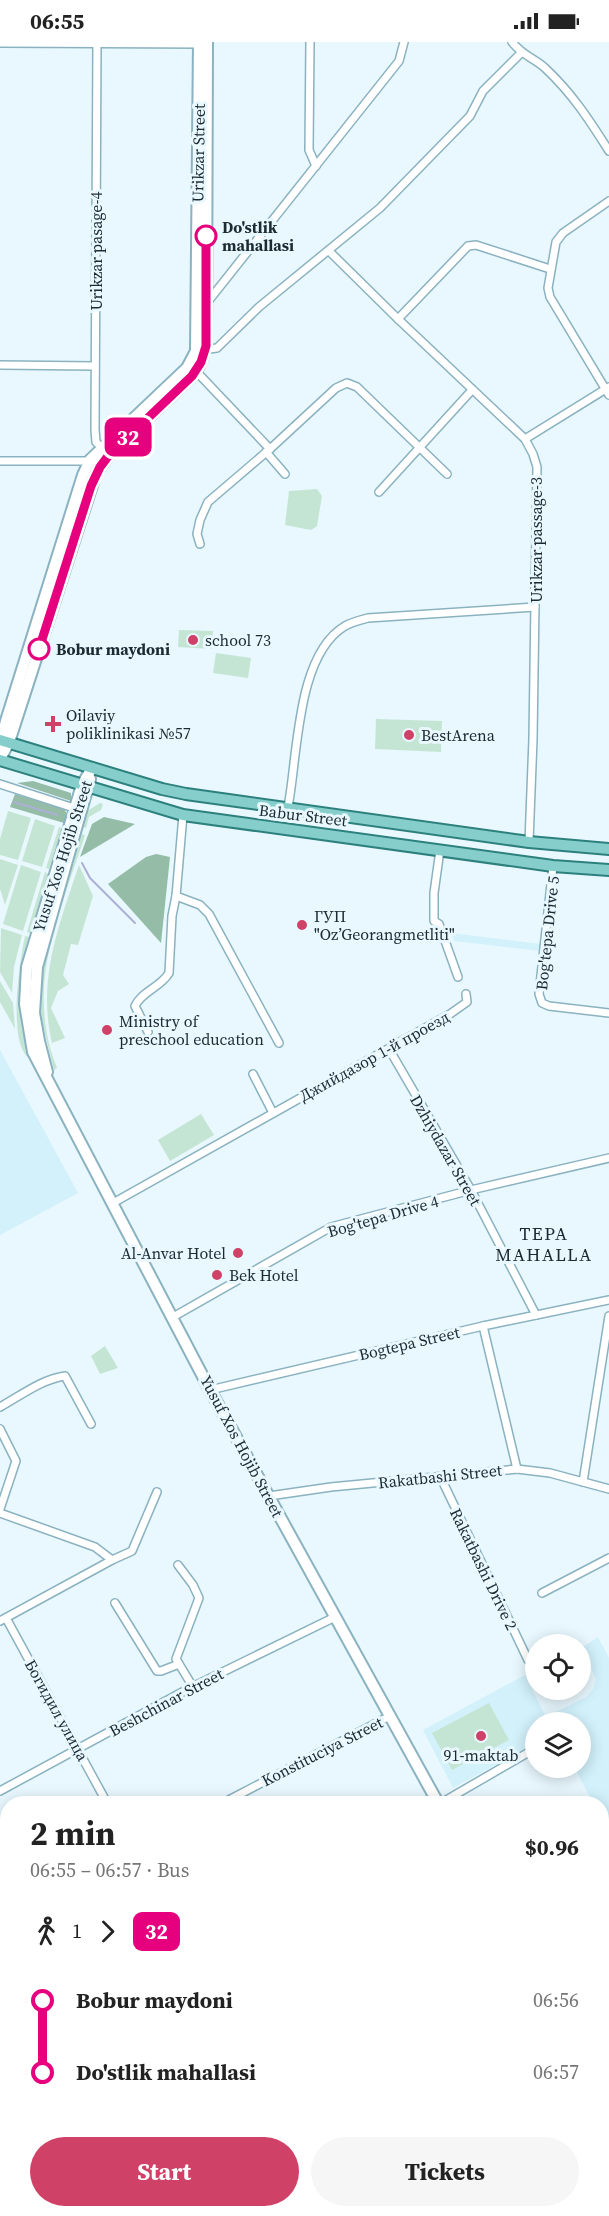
<!DOCTYPE html>
<meta charset="utf-8">
<style>
:root{--surface:#fff;--page:#f6f6f6;--text:#222;--muted:#767676;--accent:#d04167}
body{margin:0;font-family:"Source Serif 4",serif;background:var(--page);color:var(--text);height:100vh;display:flex;flex-direction:column;font-size:22px;white-space:nowrap}
*{box-sizing:border-box;margin:0}
p{font-size:20px;color:var(--muted)}
.icon{flex:none;width:33px;height:33px;fill:none;stroke:currentColor;stroke-width:2;stroke-linecap:round;stroke-linejoin:round}
.map{position:relative;flex:1;overflow:hidden}
.panel{position:absolute;left:0px;top:1754px;width:609px;height:422px;display:flex;flex-direction:column;background:var(--surface);border-radius:24px 24px 0 0;box-shadow:0 3px 15px #0003}
.panel>*{flex:none}
.badge{padding:0 12px;border-radius:9px;font-size:21px;line-height:39px}
.tools{position:absolute;left:525px;top:1592px;display:grid;gap:12px}
.tools a{display:grid;place-items:center;width:66px;height:66px;border-radius:50%;background:var(--surface);box-shadow:0 3px 15px #0003;font-size:30px}
.map>.badge{position:absolute;translate:-50% -50%;box-shadow:0 0 0 3px #fff}
.legs{display:flex;align-items:center;gap:9px;height:66px;padding:0 30px;font-size:20px}
.legs p{margin-inline-start:auto}
.head{display:flex;align-items:center;justify-content:space-between;height:102px;padding:0 30px}
h1{font-size:33px;font-weight:700;line-height:45px}
.cta{display:flex;gap:12px;margin-top:auto;padding:12px 30px}
.cta a{flex:1;height:69px;border-radius:36px;background:var(--accent);color:#fff;font-size:24px;font-weight:700;line-height:69px;text-align:center}
.cta a+a{background:var(--page);color:var(--text)}
ul{padding:0 30px;list-style:none}
li{display:flex;align-items:center;gap:21px;height:72px;font-size:22px}
li i{display:grid;place-items:center;width:9px;height:100%;margin:0 8px;background:currentColor}
li i::after{content:'';width:15px;height:15px;margin:-8px;border:4px solid;border-radius:50%;background:var(--surface)}
li p{margin-inline-start:auto}
li:first-child i{background:linear-gradient(#0000 50%,currentColor 0)}
li:last-child i{background:linear-gradient(currentColor 50%,#0000 0)}
.status{display:flex;justify-content:space-between;align-items:center;height:42px;padding:0 30px;background:var(--surface);direction:ltr}
.status svg{height:16px;fill:currentColor}
.map>svg:first-child{display:block}
.built{fill:#d2f1fb}
.green{fill:#c5e5d4}
.forest{fill:#94bca7}
.lines{fill:none;stroke-linecap:round;stroke-linejoin:round}
.stream{stroke:#acb0d6;stroke-width:2}
.street-casing{stroke:#8ab2c0;stroke-width:10}
.secondary-casing{stroke:#8ab2c0;stroke-width:14}
.primary-casing{stroke:#2c807e;stroke-width:14}
.street{stroke:#fff;stroke-width:7}
.secondary{stroke:#fff;stroke-width:10}
.primary{stroke:#86cecb;stroke-width:10}
.line-1-casing{stroke:#fff;stroke-width:14}
.line-1{stroke:#e6007e;stroke-width:9}
.stop-1-dot{fill:#fff;stroke:#e6007e;stroke-width:3}
.poi-dot{fill:#d04167;stroke:#e8f8fe;stroke-width:2}
.labels{text-anchor:middle;stroke-width:6;stroke-linejoin:round;paint-order:stroke}
.street-label{font-size:16px;fill:#1b2b31;stroke:#e8f8fe}
.stop-label{font-size:16px;font-weight:bold;fill:#1b2b31;stroke:#e8f8fe;text-anchor:start}
.poi-label{font-size:16px;fill:#1b2b31;stroke:#e8f8fe;text-anchor:start}
.neighbourhood-label{font-size:18px;letter-spacing:1.5px;fill:#1b2b31;stroke:#e8f8fe}
</style>
<div class="status"><b>06:55</b><svg viewBox="0 0 49 12"><path d="M0 12V9h3v3zM5 12V6h3v6zM10 12V3h3v9zM15 12V0h3v12zM26 1h20v11H26zM47 4h2v5h-2z"/></svg></div>
<div class="map">
<svg width="609" height="2174" viewBox="0 0 609 2174">
<rect width="100%" height="100%" fill="#e8f8fe"/>
<g class="built">
<path d="M 451,891 L 541,902 L 540,909 L 454,899 Z"/>
<path d="M 0,1008 L 78,1151 L 0,1193 Z"/>
<path d="M 598,1595 L 609,1616 L 609,1778 L 603,1781 L 602,1761 L 593,1761 L 574,1725 L 580,1725 L 580,1680 L 536,1680 L 535,1701 L 453,1746 L 423,1688 L 525,1633 L 546,1675 L 586,1655 L 593,1647 L 596,1637 L 581,1606 Z"/>
<path d="M 602,2093 L 609,2106 L 609,2169 L 599,2174 L 493,2174 L 489,2168 L 602,2168 Z"/>
</g>
<g class="green">
<path d="M 317,447 L 322,454 L 317,484 L 311,488 L 285,483 L 289,449 Z"/>
<path d="M 179,588 L 213,589 L 212,607 L 178,605 Z"/>
<path d="M 216,611 L 251,616 L 248,636 L 213,631 Z"/>
<path d="M 376,677 L 442,679 L 441,710 L 375,707 Z"/>
<path d="M 100,761 L 103,762 L 101,768 L 89,775 L 86,786 L 81,784 L 87,769 Z"/>
<path d="M 8,769 L 31,776 L 18,818 L 0,813 L 0,797 Z"/>
<path d="M 35,777 L 55,784 L 42,825 L 22,819 Z"/>
<path d="M 59,785 L 62,786 L 49,827 L 46,826 Z"/>
<path d="M 82,792 L 85,793 C 60,872 24,943 57,1026 L 54,1028 L 41,975 L 42,929 Z"/>
<path d="M 0,817 L 18,823 L 5,863 L 0,847 Z"/>
<path d="M 21,823 L 41,830 L 23,889 L 3,882 Z"/>
<path d="M 79,823 L 93,854 L 78,903 L 71,902 L 63,933 L 69,942 L 58,949 L 51,966 L 65,996 L 52,1001 C 37,937 59,883 79,823 Z"/>
<path d="M 45,830 L 48,832 L 30,891 L 27,890 Z"/>
<path d="M 1,886 L 22,893 L 14,925 L 12,951 L 0,930 Z"/>
<path d="M 25,894 L 29,895 C 18,937 18,974 29,1016 C 7,1000 20,918 25,894 Z"/>
<path d="M 0,939 L 13,961 L 15,987 L 0,960 Z"/>
<path d="M 201,1072 L 214,1093 L 170,1119 L 158,1098 Z"/>
<path d="M 105,1304 L 118,1326 L 100,1332 L 91,1314 Z"/>
<path d="M 489,1661 L 509,1698 L 452,1728 L 432,1691 Z"/>
</g>
<g class="forest">
<path d="M 33,739 L 71,751 L 71,759 L 17,741 Z"/>
<path d="M 15,752 L 64,767 L 67,772 L 64,781 L 10,765 Z"/>
<path d="M 104,775 L 135,782 L 80,815 L 92,782 Z"/>
<path d="M 156,812 L 170,815 L 161,901 L 108,842 L 146,815 Z"/>
</g>
<g class="lines">
<g class="stream">
<path d="M 14,760 L 57,773"/>
<path d="M 82,821 L 90,836 L 135,881"/>
</g>
<g class="street-casing">
<g id="street">
<path d="M 97,0 L 95,388 L 96,400 L 104,408"/>
<path d="M 310,0 L 309,108 L 316,124"/>
<path d="M 512,0 C 523,14 534,16 545,26 C 572,51 590,79 609,109"/>
<path d="M 0,1 L 201,2"/>
<path d="M 609,159 L 563,191 L 556,200 L 548,246 L 550,255 L 609,353"/>
<path d="M 329,209 L 398,277 L 525,397 L 533,412 L 537,425 L 533,697 L 529,800"/>
<path d="M 206,262 L 399,19 L 404,0"/>
<path d="M 398,277 L 468,204 L 476,203 L 550,227"/>
<path d="M 201,308 L 217,306 L 259,265 L 380,166 L 470,74 L 483,49 L 521,11"/>
<path d="M 0,323 L 95,324"/>
<path d="M 193,326 L 270,407"/>
<path d="M 525,397 L 609,345"/>
<path d="M 266,410 L 285,432"/>
<path d="M 0,419 L 103,419"/>
<path d="M 379,450 L 472,348"/>
<path d="M 200,502 L 197,492 L 200,478 L 208,460 L 270,407 L 336,346 L 347,341 L 357,345 L 447,432"/>
<path d="M 0,742 L 77,767"/>
<path d="M 288,765 C 298,714 296,613 345,584 C 352,580 360,578 368,576 L 535,565"/>
<path d="M 183,773 L 176,854 L 200,863 L 209,872 L 279,1001"/>
<path d="M 440,808 L 434,851 L 434,879 L 439,882 L 458,935"/>
<path d="M 553,824 L 539,952 L 542,961 L 549,964 L 609,971"/>
<path d="M 148,990 L 135,964 C 141,950 161,945 169,931 L 172,874 L 176,854"/>
<path d="M 389,1007 L 471,1148 L 536,1273"/>
<path d="M 253,1032 L 273,1071"/>
<path d="M 113,1161 L 450,972 L 467,960 L 466,952"/>
<path d="M 173,1275 L 331,1185 L 471,1148 L 609,1116"/>
<path d="M 483,1284 L 517,1427"/>
<path d="M 210,1348 L 483,1284 L 609,1258"/>
<path d="M 0,1365 C 20,1354 42,1337 65,1334 L 91,1382"/>
<path d="M 0,1387 L 16,1419 L 0,1467"/>
<path d="M 440,1434 L 528,1618"/>
<path d="M 583,1440 L 609,1274"/>
<path d="M 269,1454 L 331,1445 L 517,1427 L 550,1431 L 609,1447"/>
<path d="M 0,1471 L 95,1505 L 112,1518 L 132,1509 L 157,1450"/>
<path d="M 178,1523 L 193,1543 L 199,1556 L 176,1617 L 193,1645"/>
<path d="M 542,1551 L 609,1516"/>
<path d="M 115,1561 L 157,1629 L 161,1629 L 179,1622"/>
<path d="M 6,1576 L 107,1761"/>
<path d="M 0,1579 L 112,1518"/>
<path d="M 0,1749 L 188,1647 L 335,1575"/>
<path d="M 223,1761 L 390,1674"/>
<path d="M 441,1761 L 536,1706"/>
<path d="M 602,1800 L 609,1795"/>
<path d="M 0,1881 L 8,1877"/>
<path d="M 602,1930 L 609,1926"/>
<path d="M 0,1997 L 8,2011"/>
<path d="M 602,2045 L 609,2045"/>
<path d="M 0,2122 L 8,2118"/>
<path d="M 92,2168 L 96,2174"/>
<path d="M 127,2174 L 140,2168"/>
<path d="M 354,2174 L 367,2168"/>
</g>
</g>
<g class="secondary-casing">
<g id="secondary">
<path d="M 0,704 L 6,679 L 83,433 L 90,418 L 187,326 L 196,309 L 199,0"/>
<path d="M 0,717 L 9,700 L 96,431 L 109,413 L 192,334 C 202,323 205,310 206,295 L 207,0"/>
<path d="M 92,726 L 82,743 L 27,925 L 25,962 L 33,1010 L 210,1348 L 438,1761"/>
<path d="M 47,1030 L 39,999 L 34,971 L 37,925 L 90,737"/>
<path d="M 602,2055 L 609,2069"/>
</g>
</g>
<g class="primary-casing">
<g id="primary">
<path d="M 0,698 L 162,747 L 186,752 L 529,800 L 609,807"/>
<path d="M 0,718 L 183,773 L 553,824 L 609,828"/>
</g>
</g>
<use href="#street" class="street"/>
<use href="#secondary" class="secondary"/>
<use href="#primary" class="primary"/>
</g>
<g class="lines">
<g class="line-1-casing">
<path id="line-1" d="M 39,607 L 91,444 L 100,425 L 109,413 L 192,334 L 201,320 L 206,304 L 206,194"/>
</g>
<use href="#line-1" class="line-1"/>
</g>
<g class="stop-1-dot">
<circle cx="206" cy="194" r="10"/>
<circle cx="39" cy="607" r="10"/>
</g>
<g class="poi-dot">
<circle cx="193" cy="598" r="6"/>
<path d="M50 673h6v6h6v6h-6v6h-6v-6h-6v-6h6z"/>
<circle cx="409" cy="693" r="6"/>
<circle cx="302" cy="883" r="6"/>
<circle cx="107" cy="988" r="6"/>
<circle cx="238" cy="1211" r="6"/>
<circle cx="217" cy="1233" r="6"/>
<circle cx="481" cy="1694" r="6"/>
</g>
<g class="labels">
<g class="street-label">
<text transform="translate(198 111) rotate(-89)" y="6">Urikzar Street</text>
<text transform="translate(96 209) rotate(-90)" y="6">Urikzar pasage-4</text>
<text transform="translate(536 498) rotate(-90)" y="6">Urikzar passage-3</text>
<text transform="translate(303 773) rotate(7)" y="6">Babur Street</text>
<text transform="translate(62 814) rotate(-72)" y="6">Yusuf Xos Hojib Street</text>
<text transform="translate(547 891) rotate(-84)" y="6">Bog'tepa Drive 5</text>
<text transform="translate(374 1014) rotate(-29)" y="6">Джийдазор 1-й проезд</text>
<text transform="translate(446 1108) rotate(60)" y="6">Dzhiydazar Street</text>
<text transform="translate(383 1174) rotate(-16)" y="6">Bog'tepa Drive 4</text>
<text transform="translate(409 1301) rotate(-13)" y="6">Bogtepa Street</text>
<text transform="translate(242 1404) rotate(62)" y="6">Yusuf Xos Hojib Street</text>
<text transform="translate(440 1434) rotate(-6)" y="6">Rakatbashi Street</text>
<text transform="translate(484 1527) rotate(64)" y="6">Rakatbashi Drive 2</text>
<text transform="translate(166 1660) rotate(-28)" y="6">Beshchinar Street</text>
<text transform="translate(57 1668) rotate(61)" y="6">Богидил улица</text>
<text transform="translate(322 1709) rotate(-27)" y="6">Konstituciya Street</text>
</g>
<g class="stop-label">
<text x="222" y="191">Do'stlik<tspan x="222" dy="18">mahallasi</tspan></text>
<text x="56" y="613">Bobur maydoni</text>
</g>
<g class="poi-label">
<text x="205" y="604">school 73</text>
<text x="66" y="679">Oilaviy<tspan x="66" dy="18">poliklinikasi №57</tspan></text>
<text x="421" y="699">BestArena</text>
<text x="314" y="880">ГУП<tspan x="314" dy="18">"Oz’Georangmetliti"</tspan></text>
<text x="119" y="985">Ministry of<tspan x="119" dy="18">preschool education</tspan></text>
<text x="226" y="1217" text-anchor="end">Al-Anvar Hotel</text>
<text x="229" y="1239">Bek Hotel</text>
<text x="481" y="1719" text-anchor="middle">91-maktab</text>
</g>
<g class="neighbourhood-label">
<text x="544" y="1198">TEPA<tspan x="544" dy="21">MAHALLA</tspan></text>
</g>
</g>
</svg>
<div class="tools">
<a><svg class="icon" aria-label="locate" viewBox="0 0 24 24"><circle cx="12" cy="12" r="6"/><path d="M12 2v4M12 18v4M2 12h4M18 12h4"/></svg></a>
<a><svg class="icon" aria-label="layers" viewBox="0 0 24 24"><path d="M12 4l9 5-9 5-9-5zM3 14l9 5 9-5"/></svg></a>
</div>
<b class="badge" style="left:128px;top:395px;background:#e6007e;color:#fff">32</b>
<section class="panel">
<div class="head"><div><h1>2 min</h1><p>06:55 – 06:57 · Bus</p></div><b>$0.96</b></div>
<div class="legs"><svg class="icon" aria-label="walk" viewBox="0 0 24 24"><circle cx="13" cy="4" r="2"/><path d="M13 8l-2 6 4 7M11 14l-3 7M7 12l3-4h3l4 4"/></svg>1<svg class="icon" aria-label="forward" viewBox="0 0 24 24"><path d="M9 5l7 7-7 7"/></svg><b class="badge" style="background:#e6007e;color:#fff">32</b></div>
<ul>
<li><i style="color:#e6007e"></i><b>Bobur maydoni</b><p>06:56</p></li>
<li><i style="color:#e6007e"></i><b>Do'stlik mahallasi</b><p>06:57</p></li>
</ul>
<div class="cta"><a>Start</a><a>Tickets</a></div>
</section>
</div>
